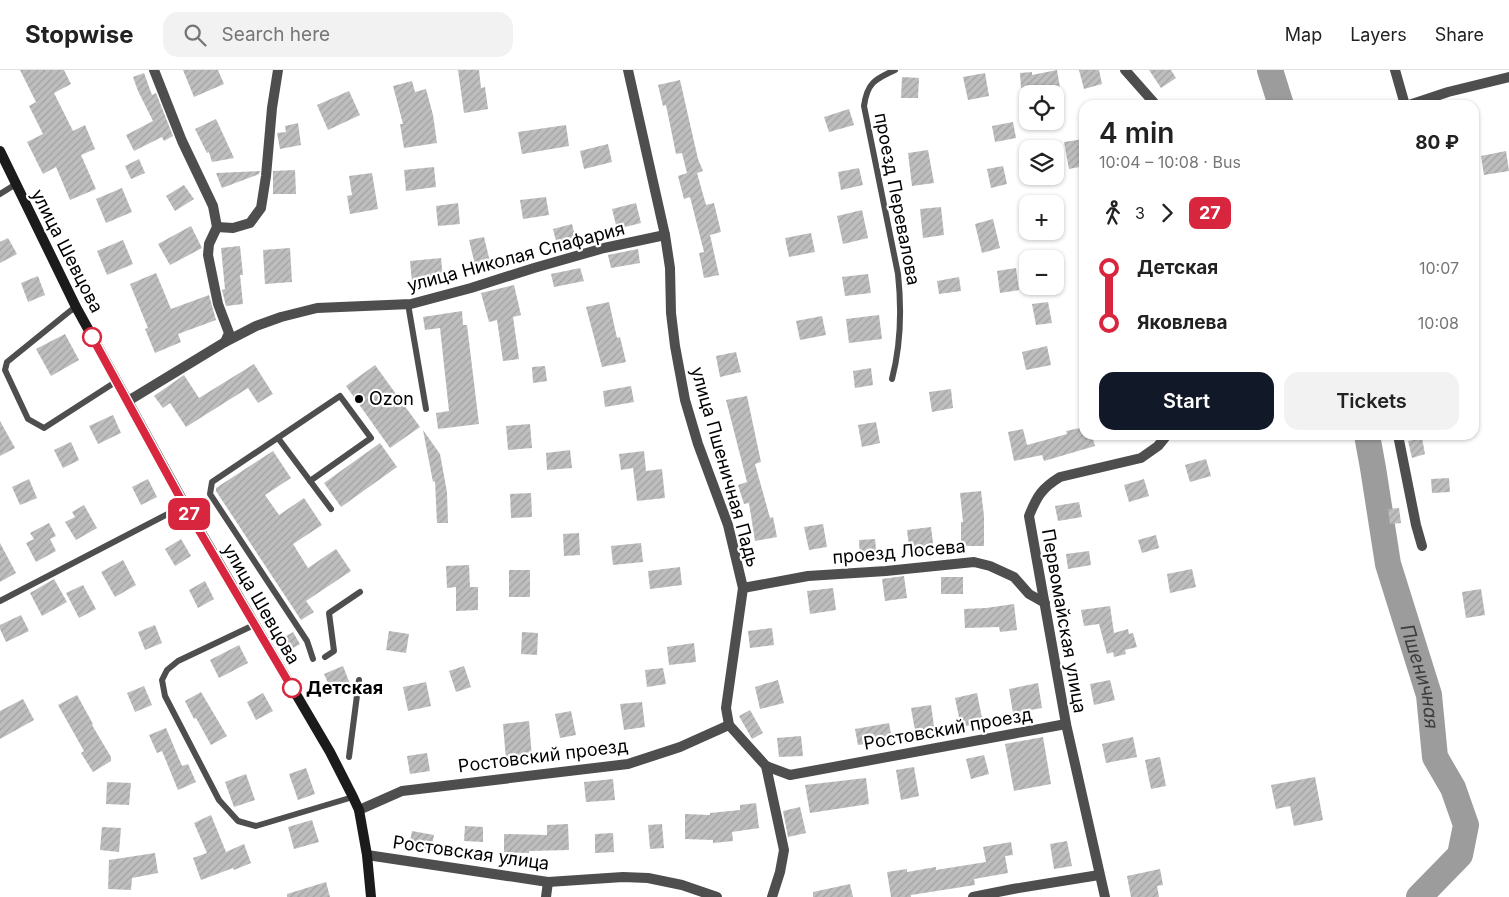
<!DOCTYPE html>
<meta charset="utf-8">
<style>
:root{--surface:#fff;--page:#f2f2f2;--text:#222;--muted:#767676;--line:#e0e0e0;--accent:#111827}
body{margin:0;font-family:Inter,sans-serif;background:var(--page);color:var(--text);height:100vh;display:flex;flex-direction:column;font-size:19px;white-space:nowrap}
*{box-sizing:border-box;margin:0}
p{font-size:16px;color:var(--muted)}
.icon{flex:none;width:28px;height:28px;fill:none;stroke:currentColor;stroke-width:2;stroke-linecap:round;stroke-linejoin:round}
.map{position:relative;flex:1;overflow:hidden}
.details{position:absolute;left:1079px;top:30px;width:400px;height:340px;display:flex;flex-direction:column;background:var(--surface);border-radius:15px;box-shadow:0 1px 4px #0004}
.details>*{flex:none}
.badge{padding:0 10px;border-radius:8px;font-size:18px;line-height:32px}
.fabs{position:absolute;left:1019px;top:15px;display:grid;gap:10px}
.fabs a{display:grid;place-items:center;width:45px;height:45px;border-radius:10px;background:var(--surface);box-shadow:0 1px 4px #0004;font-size:25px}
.map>.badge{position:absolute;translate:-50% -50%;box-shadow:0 0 0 2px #fff}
.legs{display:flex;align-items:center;gap:8px;height:55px;padding:0 20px;font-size:16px}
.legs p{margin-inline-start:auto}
.headline{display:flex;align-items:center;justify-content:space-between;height:85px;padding:0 20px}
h1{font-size:28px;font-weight:600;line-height:38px}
.cta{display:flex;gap:10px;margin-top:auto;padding:10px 20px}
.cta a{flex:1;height:58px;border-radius:15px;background:var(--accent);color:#fff;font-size:20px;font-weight:600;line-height:58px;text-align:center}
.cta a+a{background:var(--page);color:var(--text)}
ul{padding:0 20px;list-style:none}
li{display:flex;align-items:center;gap:18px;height:55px;font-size:19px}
li i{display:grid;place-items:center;width:8px;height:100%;margin:0 6px;background:currentColor}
li i::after{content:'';width:12px;height:12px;margin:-6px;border:4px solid;border-radius:50%;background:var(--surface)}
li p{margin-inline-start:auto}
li:first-child i{background:linear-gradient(#0000 50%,currentColor 0)}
li:last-child i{background:linear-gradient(currentColor 50%,#0000 0)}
header{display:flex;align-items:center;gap:30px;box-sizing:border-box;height:70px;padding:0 25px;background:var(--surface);border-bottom:1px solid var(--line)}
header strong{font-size:24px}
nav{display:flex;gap:28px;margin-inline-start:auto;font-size:18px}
.search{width:350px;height:45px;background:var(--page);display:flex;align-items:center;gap:12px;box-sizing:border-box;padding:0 18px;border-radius:15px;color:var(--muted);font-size:19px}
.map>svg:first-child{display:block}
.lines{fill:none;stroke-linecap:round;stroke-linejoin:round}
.river{stroke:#9c9c9c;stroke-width:26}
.building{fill:url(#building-hatch)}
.service{stroke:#4e4e4e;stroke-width:6}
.minor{stroke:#4e4e4e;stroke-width:10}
.secondary{stroke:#1b1b1b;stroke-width:10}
.line-1-casing{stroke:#fff;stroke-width:11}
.line-1{stroke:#d7263d;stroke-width:8}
.stop-1-dot{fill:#fff;stroke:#d7263d;stroke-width:2.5}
.poi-dot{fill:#000;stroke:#fff;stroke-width:2}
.labels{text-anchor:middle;stroke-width:4.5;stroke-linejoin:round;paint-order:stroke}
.street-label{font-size:18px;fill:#000;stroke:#fff}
.poi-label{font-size:18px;fill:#000;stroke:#fff;text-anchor:start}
.stop-label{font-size:18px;font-weight:bold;fill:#000;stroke:#fff;text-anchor:start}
.water-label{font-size:19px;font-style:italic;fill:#3d3d3d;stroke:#fff}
</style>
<header>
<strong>Stopwise</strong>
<div class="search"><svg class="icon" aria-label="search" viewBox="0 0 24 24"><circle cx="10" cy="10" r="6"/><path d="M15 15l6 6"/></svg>Search here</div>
<nav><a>Map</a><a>Layers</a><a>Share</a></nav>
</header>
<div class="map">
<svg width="1509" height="827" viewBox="0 0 1509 827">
<defs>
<pattern id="building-hatch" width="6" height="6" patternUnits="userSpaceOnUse" patternTransform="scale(1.25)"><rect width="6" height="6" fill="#bebebe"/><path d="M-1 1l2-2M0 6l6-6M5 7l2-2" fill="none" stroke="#a2a2a2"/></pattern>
</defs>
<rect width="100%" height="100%" fill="#fff"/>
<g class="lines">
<g class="river">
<path d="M 1270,0 L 1281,35"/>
<path id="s1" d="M 1367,365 L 1373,398 L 1388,494 L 1429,625 L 1435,687 L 1453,718 L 1466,755 L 1460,785 L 1419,827"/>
</g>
</g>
<g class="building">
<path d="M 20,0 L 64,0 L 71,14 L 54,23 L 73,61 L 85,55 L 95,79 L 81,85 L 96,119 L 70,130 L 56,97 L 43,104 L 27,72 L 43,64 L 29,36 L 36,32 Z"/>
<path d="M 183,0 L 218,0 L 224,14 L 194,27 Z"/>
<path d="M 458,0 L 479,0 L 481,18 L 485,17 L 488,39 L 464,43 Z"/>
<path d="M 1057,0 L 1061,24 L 1042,24 L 1040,16 L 1021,18 L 1020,3 L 1032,2 L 1032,5 Z"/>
<path d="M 1079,0 L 1099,0 L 1102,14 L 1084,19 Z"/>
<path d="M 1149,0 L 1171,0 L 1176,8 L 1161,18 Z"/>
<path d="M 144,3 L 152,25 L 156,23 L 173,66 L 164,71 L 162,67 L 134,81 L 126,65 L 153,51 L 138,21 L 133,7 Z"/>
<path d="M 985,3 L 989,26 L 968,30 L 963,7 Z"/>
<path d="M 902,7 L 919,8 L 918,28 L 901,28 Z"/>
<path d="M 680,10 L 698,89 L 703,101 L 697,103 L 706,135 L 714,133 L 721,162 L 710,165 L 719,205 L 704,208 L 699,183 L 704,182 L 690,127 L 684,129 L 678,106 L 687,103 L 682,83 L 676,84 L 666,35 L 663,36 L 658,15 Z"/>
<path d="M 412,11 L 415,22 L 426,19 L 433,45 L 437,73 L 404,78 L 400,54 L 403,54 L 393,16 Z"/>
<path d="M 349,21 L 360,45 L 328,60 L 317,35 Z"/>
<path d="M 849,39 L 854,55 L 829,62 L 824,47 Z"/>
<path d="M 216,49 L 234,88 L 212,92 L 209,82 L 207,83 L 195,59 Z"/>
<path d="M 1013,52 L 1016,68 L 995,72 L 992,56 Z"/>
<path d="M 298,53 L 301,75 L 280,79 L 277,63 L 286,62 L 285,56 Z"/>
<path d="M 566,55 L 569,76 L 522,84 L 518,62 Z"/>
<path d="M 1084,69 L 1084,96 L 1069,99 L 1064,72 Z"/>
<path d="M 608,74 L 612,92 L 584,99 L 580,81 Z"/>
<path d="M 928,80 L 934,113 L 912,116 L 908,83 Z"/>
<path d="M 1506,81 L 1509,101 L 1484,105 L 1481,86 Z"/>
<path d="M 139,89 L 145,103 L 131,109 L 125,96 Z"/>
<path d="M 1003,96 L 1007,114 L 991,118 L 987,99 Z"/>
<path d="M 434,97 L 436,117 L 406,121 L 404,100 Z"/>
<path d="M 859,98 L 863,115 L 841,120 L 838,102 Z"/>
<path d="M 295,100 L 296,124 L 273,124 L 273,101 Z"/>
<path d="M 260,101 L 259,104 L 222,118 L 216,103 Z"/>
<path d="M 372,103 L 378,139 L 350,144 L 347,126 L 352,125 L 349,106 Z"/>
<path d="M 184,115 L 194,129 L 175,141 L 166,126 Z"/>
<path d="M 122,118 L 132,142 L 106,153 L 96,129 Z"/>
<path d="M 546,127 L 549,145 L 523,149 L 520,130 Z"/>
<path d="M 458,133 L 460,154 L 438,156 L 436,136 Z"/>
<path d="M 636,133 L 641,153 L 617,159 L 612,139 Z"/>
<path d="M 941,137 L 944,165 L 923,168 L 920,139 Z"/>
<path d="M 862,140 L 868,168 L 843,174 L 837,146 Z"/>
<path d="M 993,149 L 1000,178 L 982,183 L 975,154 Z"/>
<path d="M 572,154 L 577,175 L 558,179 L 553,159 Z"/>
<path d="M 191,156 L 202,178 L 170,195 L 158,174 Z"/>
<path d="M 811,163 L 815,182 L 789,187 L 785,168 Z"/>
<path d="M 484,167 L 491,196 L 476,199 L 469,170 Z"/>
<path d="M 8,168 L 17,184 L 0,193 L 0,172 Z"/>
<path d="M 123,170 L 133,194 L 107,205 L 97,181 Z"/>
<path d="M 240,176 L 243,205 L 240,205 L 243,234 L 226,236 L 222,220 L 225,219 L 221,178 Z"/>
<path d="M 290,178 L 292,212 L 265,214 L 263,180 Z"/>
<path d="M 638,179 L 640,193 L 611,198 L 608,185 Z"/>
<path d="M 441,188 L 443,209 L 412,212 L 410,191 Z"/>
<path d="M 580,198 L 584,211 L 554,217 L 551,204 Z"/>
<path d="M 1016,198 L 1019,220 L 1000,223 L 997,201 Z"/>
<path d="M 156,203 L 171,239 L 209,225 L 216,250 L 178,264 L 181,272 L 155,283 L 145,259 L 148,258 L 130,214 Z"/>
<path d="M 868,204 L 871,223 L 845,226 L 842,207 Z"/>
<path d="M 38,206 L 45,225 L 28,232 L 21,213 Z"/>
<path d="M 959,207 L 961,221 L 939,224 L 937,211 Z"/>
<path d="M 514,215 L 521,245 L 513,247 L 519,289 L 503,291 L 497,250 L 489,252 L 481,223 Z"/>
<path d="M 609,232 L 617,268 L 620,267 L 626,292 L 602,297 L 586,237 Z"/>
<path d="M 1048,232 L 1052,253 L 1036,255 L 1032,234 Z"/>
<path d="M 462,241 L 463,255 L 467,255 L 479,354 L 438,359 L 436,343 L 449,341 L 440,258 L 425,260 L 423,247 Z"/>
<path d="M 879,245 L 882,269 L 849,273 L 846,249 Z"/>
<path d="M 822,246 L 826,265 L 800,270 L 796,251 Z"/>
<path d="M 65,264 L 79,290 L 51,306 L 36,279 Z"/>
<path d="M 1047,276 L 1051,295 L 1026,300 L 1022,282 Z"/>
<path d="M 736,282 L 741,302 L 720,307 L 716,286 Z"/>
<path d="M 254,294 L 273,324 L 258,333 L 248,318 L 186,357 L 170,333 L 163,338 L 154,326 L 184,305 L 199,328 Z"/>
<path d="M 375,295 L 420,357 L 390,378 L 346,316 Z"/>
<path d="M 545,296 L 547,311 L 533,313 L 532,297 Z"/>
<path d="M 871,298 L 873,315 L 855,318 L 853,301 Z"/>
<path d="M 631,316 L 634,332 L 605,337 L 603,321 Z"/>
<path d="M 951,319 L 953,338 L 932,342 L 929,322 Z"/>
<path d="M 747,326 L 761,392 L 755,394 L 770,448 L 773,447 L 777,467 L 755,471 L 749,433 L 744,434 L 738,415 L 747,412 L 726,330 Z"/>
<path d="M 113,345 L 121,363 L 98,374 L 89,356 Z"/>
<path d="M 0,351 L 15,378 L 0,386 Z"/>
<path d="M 876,352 L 880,373 L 862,377 L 858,355 Z"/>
<path d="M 530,354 L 532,378 L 508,380 L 506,356 Z"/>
<path d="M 1084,357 L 1084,365 L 1092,365 L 1095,376 L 1044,391 L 1042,385 L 1014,391 L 1008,362 L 1023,359 L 1027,375 L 1067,364 L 1066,361 Z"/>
<path d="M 423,360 L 440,384 L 447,422 L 448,453 L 437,453 L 435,411 L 433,412 Z"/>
<path d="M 1422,368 L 1425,384 L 1412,388 L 1408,371 Z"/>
<path d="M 71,372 L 79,390 L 63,398 L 54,380 Z"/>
<path d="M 380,373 L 397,397 L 341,437 L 324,413 Z"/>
<path d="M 570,380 L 572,398 L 547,400 L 546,383 Z"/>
<path d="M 273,381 L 291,408 L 265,425 L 279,445 L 304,428 L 322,455 L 293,474 L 308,498 L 336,479 L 351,501 L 306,531 L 314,542 L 301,550 L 216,421 L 216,418 Z"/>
<path d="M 644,381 L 646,401 L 662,399 L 665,428 L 637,431 L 633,398 L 621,400 L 619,384 Z"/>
<path d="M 1206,389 L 1211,406 L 1190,412 L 1185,395 Z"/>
<path d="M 1449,408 L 1450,422 L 1432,423 L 1431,409 Z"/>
<path d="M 29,409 L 37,428 L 20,435 L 12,417 Z"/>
<path d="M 148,409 L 157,427 L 141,435 L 132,417 Z"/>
<path d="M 1144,409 L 1149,426 L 1129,432 L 1124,415 Z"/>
<path d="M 981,421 L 984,446 L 984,476 L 961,476 L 961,452 L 963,452 L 960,423 Z"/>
<path d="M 531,423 L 532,447 L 511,448 L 510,424 Z"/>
<path d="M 1079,432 L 1082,447 L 1058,451 L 1055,436 Z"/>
<path d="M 84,435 L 97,458 L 76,470 L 65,452 L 75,447 L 72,442 Z"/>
<path d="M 1399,438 L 1401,453 L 1390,454 L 1388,439 Z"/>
<path d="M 49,453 L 56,466 L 50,469 L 56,481 L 36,492 L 26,473 L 34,469 L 30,463 Z"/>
<path d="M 823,454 L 827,477 L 809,480 L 804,457 Z"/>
<path d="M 931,457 L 934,481 L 910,484 L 907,460 Z"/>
<path d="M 579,463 L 580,485 L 564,486 L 563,464 Z"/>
<path d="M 1156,465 L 1159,478 L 1142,483 L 1138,470 Z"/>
<path d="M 181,469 L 191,486 L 175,496 L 165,479 Z"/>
<path d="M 875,469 L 877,488 L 860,489 L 859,470 Z"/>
<path d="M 0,473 L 16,503 L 0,512 Z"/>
<path d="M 641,473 L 643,492 L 613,495 L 611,476 Z"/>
<path d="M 1089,481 L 1091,495 L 1068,499 L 1066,484 Z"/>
<path d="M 123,490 L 136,515 L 115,527 L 101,502 Z"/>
<path d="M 469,495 L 470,517 L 478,517 L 478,540 L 456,541 L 456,517 L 447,518 L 446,496 Z"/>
<path d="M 680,497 L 682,515 L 650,519 L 648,501 Z"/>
<path d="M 1192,499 L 1196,517 L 1170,523 L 1167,504 Z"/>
<rect x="509" y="500" width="21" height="27"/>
<path d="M 904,506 L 907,528 L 885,531 L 882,509 Z"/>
<rect x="941" y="507" width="22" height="17"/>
<path d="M 54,509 L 67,532 L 42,546 L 30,523 Z"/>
<path d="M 205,511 L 214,529 L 198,538 L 189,520 Z"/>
<path d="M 83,515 L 96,539 L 79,548 L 66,523 Z"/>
<path d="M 833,518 L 836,540 L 810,544 L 807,521 Z"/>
<path d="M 1481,519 L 1485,545 L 1466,548 L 1462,522 Z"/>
<path d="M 1014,534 L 1017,560 L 1000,562 L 999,557 L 965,558 L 964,539 L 986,538 Z"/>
<path d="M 1110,536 L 1114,563 L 1128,559 L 1129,564 L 1133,563 L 1137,577 L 1125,580 L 1126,584 L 1114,587 L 1113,582 L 1107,584 L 1099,554 L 1084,556 L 1081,540 Z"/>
<path d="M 21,545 L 29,561 L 6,572 L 0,559 L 0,555 Z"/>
<path d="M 155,555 L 162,573 L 145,580 L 138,562 Z"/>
<path d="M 772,558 L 774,575 L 750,578 L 748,561 Z"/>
<path d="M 389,561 L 409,564 L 406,583 L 386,580 Z"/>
<path d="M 293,562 L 300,574 L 288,581 L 281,569 Z"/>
<path d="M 522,562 L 538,563 L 537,585 L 521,584 Z"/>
<path d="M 694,573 L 696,592 L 669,595 L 667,577 Z"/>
<path d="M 239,575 L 248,593 L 219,608 L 210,590 Z"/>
<path d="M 343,596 L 350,614 L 332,622 L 324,604 Z"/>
<path d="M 464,596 L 471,617 L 456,622 L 449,601 Z"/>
<path d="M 663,598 L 666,614 L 647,617 L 645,600 Z"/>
<path d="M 778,610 L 784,633 L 760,639 L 755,617 Z"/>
<path d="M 1110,610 L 1115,630 L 1094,635 L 1090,614 Z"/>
<path d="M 426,612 L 431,636 L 408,641 L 403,617 Z"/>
<path d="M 1038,613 L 1042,638 L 1013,643 L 1009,619 Z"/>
<path d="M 144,616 L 152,635 L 135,642 L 127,623 Z"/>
<path d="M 201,622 L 227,666 L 211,675 L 196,648 L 194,649 L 185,631 Z"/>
<path d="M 263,623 L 273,641 L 256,650 L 247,632 Z"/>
<path d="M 977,623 L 983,653 L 961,657 L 955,628 Z"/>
<path d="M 77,625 L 93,654 L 92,655 L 111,687 L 111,691 L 93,702 L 81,683 L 84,681 L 58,635 Z"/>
<path d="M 23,629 L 34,650 L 0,669 L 0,641 Z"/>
<path d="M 642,632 L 645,657 L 624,660 L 620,634 Z"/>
<path d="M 931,635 L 935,663 L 916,666 L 911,638 Z"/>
<path d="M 750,640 L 763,663 L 752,669 L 739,646 Z"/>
<path d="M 571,641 L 576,665 L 560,668 L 555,644 Z"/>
<path d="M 529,651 L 532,688 L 506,690 L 503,654 Z"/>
<path d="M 889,653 L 892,670 L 858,675 L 855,659 Z"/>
<path d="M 166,658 L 182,696 L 188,694 L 196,712 L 178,720 L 162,681 L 157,683 L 149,665 Z"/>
<path d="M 801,666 L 803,686 L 779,687 L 777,668 Z"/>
<path d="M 1043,667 L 1051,714 L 1014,721 L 1005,674 Z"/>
<path d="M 1133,667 L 1137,687 L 1106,693 L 1102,674 Z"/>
<path d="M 427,683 L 430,701 L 410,704 L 407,686 Z"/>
<path d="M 984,685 L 989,704 L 971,709 L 966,689 Z"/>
<path d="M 1160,687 L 1166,716 L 1151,719 L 1145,690 Z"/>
<path d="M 914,697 L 919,726 L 901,730 L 896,700 Z"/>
<path d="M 306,698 L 315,724 L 298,730 L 289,704 Z"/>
<path d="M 246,704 L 255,730 L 234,737 L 225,712 Z"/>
<path d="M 1315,707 L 1323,750 L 1294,756 L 1290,736 L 1276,739 L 1271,715 Z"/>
<path d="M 866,708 L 869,734 L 810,743 L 805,715 Z"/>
<path d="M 613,709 L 615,730 L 586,732 L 584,712 Z"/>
<path d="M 107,712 L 131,713 L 129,735 L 106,734 Z"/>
<path d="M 756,733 L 759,758 L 732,762 L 733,771 L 713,773 L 713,770 L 685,769 L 685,744 L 710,745 L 710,743 L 740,740 L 740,735 Z"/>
<path d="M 800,737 L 806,763 L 788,767 L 783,741 Z"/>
<path d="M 211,745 L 226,782 L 244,774 L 251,793 L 234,800 L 233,798 L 201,810 L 193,788 L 207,783 L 194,753 Z"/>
<path d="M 312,750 L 319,772 L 294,779 L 288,757 Z"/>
<path d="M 568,754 L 569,780 L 529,781 L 529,783 L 504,782 L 504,764 L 547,765 L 547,755 Z"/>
<path d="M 662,754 L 664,778 L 650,779 L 648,755 Z"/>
<path d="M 465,756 L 483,757 L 483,772 L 464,771 Z"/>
<path d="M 102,757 L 121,758 L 119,782 L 100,780 Z"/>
<path d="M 412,761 L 434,765 L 431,780 L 409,776 Z"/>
<path d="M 613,763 L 614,782 L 595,783 L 595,764 Z"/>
<path d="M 1067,771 L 1072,796 L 1054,799 L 1050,774 Z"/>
<path d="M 1011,772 L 1013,785 L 1005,786 L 1008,803 L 974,809 L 975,815 L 911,825 L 911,827 L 891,827 L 887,802 L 907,799 L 907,802 L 936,797 L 936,800 L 986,792 L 983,777 Z"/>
<path d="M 155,783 L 158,803 L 132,808 L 131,820 L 108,819 L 109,790 Z"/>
<path d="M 1160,799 L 1163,815 L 1157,816 L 1159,827 L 1131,827 L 1127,806 Z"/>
<path d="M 326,812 L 330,827 L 287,827 L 287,824 Z"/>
<path d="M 850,814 L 853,827 L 813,827 L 813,822 Z"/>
</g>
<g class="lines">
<g class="service">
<path d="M 0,124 L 16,114"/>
<path d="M 408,234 L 426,339"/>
<path d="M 76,237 L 70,241 L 7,292 L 5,300 L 28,349 L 44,358 L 117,311"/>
<path d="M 892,309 C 901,274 902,241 898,204 L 864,36 C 867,13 875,9 895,0"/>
<path d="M 278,368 L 331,439"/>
<path d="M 310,411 L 371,368 L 340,326 L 212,412 L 210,424 L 307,571 L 313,589"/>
<path d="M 0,531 L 185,435"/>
<path d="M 254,555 L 178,591 L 167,600 L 162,610 L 165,626 L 219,730 L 238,751 L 256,756 L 353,727"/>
<path d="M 325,587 L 334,581 L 329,543 L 360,522"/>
<path d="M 349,687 L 359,610"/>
</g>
<g class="minor">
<path d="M 154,0 L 182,71 L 213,136 L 217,157 L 209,174 L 208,185 L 218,234 L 229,263 L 225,272"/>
<path d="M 628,0 L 665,165 L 670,198 L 671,243 L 675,276 L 685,330 L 698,374 L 728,455 L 743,518 L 726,638 L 729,655"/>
<path d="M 1125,0 L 1156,35"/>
<path d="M 1395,0 L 1405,35"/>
<path d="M 1409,35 L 1448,22 L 1509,7"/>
<path d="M 217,157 L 233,158 L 250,153 L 261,138 L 266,106 L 272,38 L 278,0"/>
<path d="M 128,331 L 225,272 L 256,256 L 281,247 L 317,238 L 411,234 L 471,218 L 534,198 L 604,178 L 665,165"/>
<path d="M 1398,365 L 1416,455 L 1422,476"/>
<path d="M 743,518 L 808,506 L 886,501 L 974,492 L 990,496 L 1014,507 L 1029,524 L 1045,533"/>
<path d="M 766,696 L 784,780 L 780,802 L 772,827"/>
<path d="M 359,740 L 402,721 L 628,694 L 680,677 L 729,655 L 766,696 L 790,705 L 1066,654"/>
<path d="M 367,785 L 548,812 L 623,807 L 648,808 L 682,815 L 717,827"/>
<path d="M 546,827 L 548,812"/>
<path d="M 973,827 L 1013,819 L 1099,805"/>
<path d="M 1105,827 L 1066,654 L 1029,446 C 1037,426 1042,418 1060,407 L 1141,388 L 1158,376 L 1167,365"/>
</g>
<path class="secondary" d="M 0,81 L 76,237 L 185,435 L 330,682 L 353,727 L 359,740 L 367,785 L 371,827"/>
</g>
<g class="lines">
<g class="line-1-casing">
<path id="line-1" d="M 92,267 L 184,435 L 292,618"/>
</g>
<use href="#line-1" class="line-1"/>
</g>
<g class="stop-1-dot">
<circle cx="92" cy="267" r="9"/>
<circle cx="292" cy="618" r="9"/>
</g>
<circle class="poi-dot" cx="359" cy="329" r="5"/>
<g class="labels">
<g class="street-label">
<text transform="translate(897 129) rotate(79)" y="6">проезд Перевалова</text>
<text transform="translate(67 181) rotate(63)" y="6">улица Шевцова</text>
<text transform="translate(516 187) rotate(-15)" y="6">улица Николая Спафария</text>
<text transform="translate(725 397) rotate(74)" y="6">улица Пшеничная Падь</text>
<text transform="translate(899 482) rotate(-5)" y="6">проезд Лосева</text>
<text transform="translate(261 534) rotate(60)" y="6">улица Шевцова</text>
<text transform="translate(1064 551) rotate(80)" y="6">Первомайская улица</text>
<text transform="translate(948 659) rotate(-10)" y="6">Ростовский проезд</text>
<text transform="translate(543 686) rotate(-7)" y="6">Ростовский проезд</text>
<text transform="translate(471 783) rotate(8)" y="6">Ростовская улица</text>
</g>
<g class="poi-label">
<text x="369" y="335">Ozon</text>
</g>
<g class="stop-label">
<text x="306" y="624">Детская</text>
</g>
<g class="water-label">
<text dy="7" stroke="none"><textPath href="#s1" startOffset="248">Пшеничная</textPath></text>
</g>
</g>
</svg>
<div class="fabs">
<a><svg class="icon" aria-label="locate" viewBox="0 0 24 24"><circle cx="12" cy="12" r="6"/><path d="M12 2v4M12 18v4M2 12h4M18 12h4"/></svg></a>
<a><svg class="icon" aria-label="layers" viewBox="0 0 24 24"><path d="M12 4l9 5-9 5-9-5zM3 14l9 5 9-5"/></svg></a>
<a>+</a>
<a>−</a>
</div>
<b class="badge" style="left:189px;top:444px;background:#d7263d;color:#fff">27</b>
<section class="details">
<div class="headline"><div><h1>4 min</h1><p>10:04 – 10:08 · Bus</p></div><b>80 ₽</b></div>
<div class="legs"><svg class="icon" aria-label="walk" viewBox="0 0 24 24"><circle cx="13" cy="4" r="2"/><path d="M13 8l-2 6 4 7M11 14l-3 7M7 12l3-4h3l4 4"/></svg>3<svg class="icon" aria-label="forward" viewBox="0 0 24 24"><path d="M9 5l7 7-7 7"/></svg><b class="badge" style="background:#d7263d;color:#fff">27</b></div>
<ul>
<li><i style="color:#d7263d"></i><b>Детская</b><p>10:07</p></li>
<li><i style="color:#d7263d"></i><b>Яковлева</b><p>10:08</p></li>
</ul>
<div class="cta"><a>Start</a><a>Tickets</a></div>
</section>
</div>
